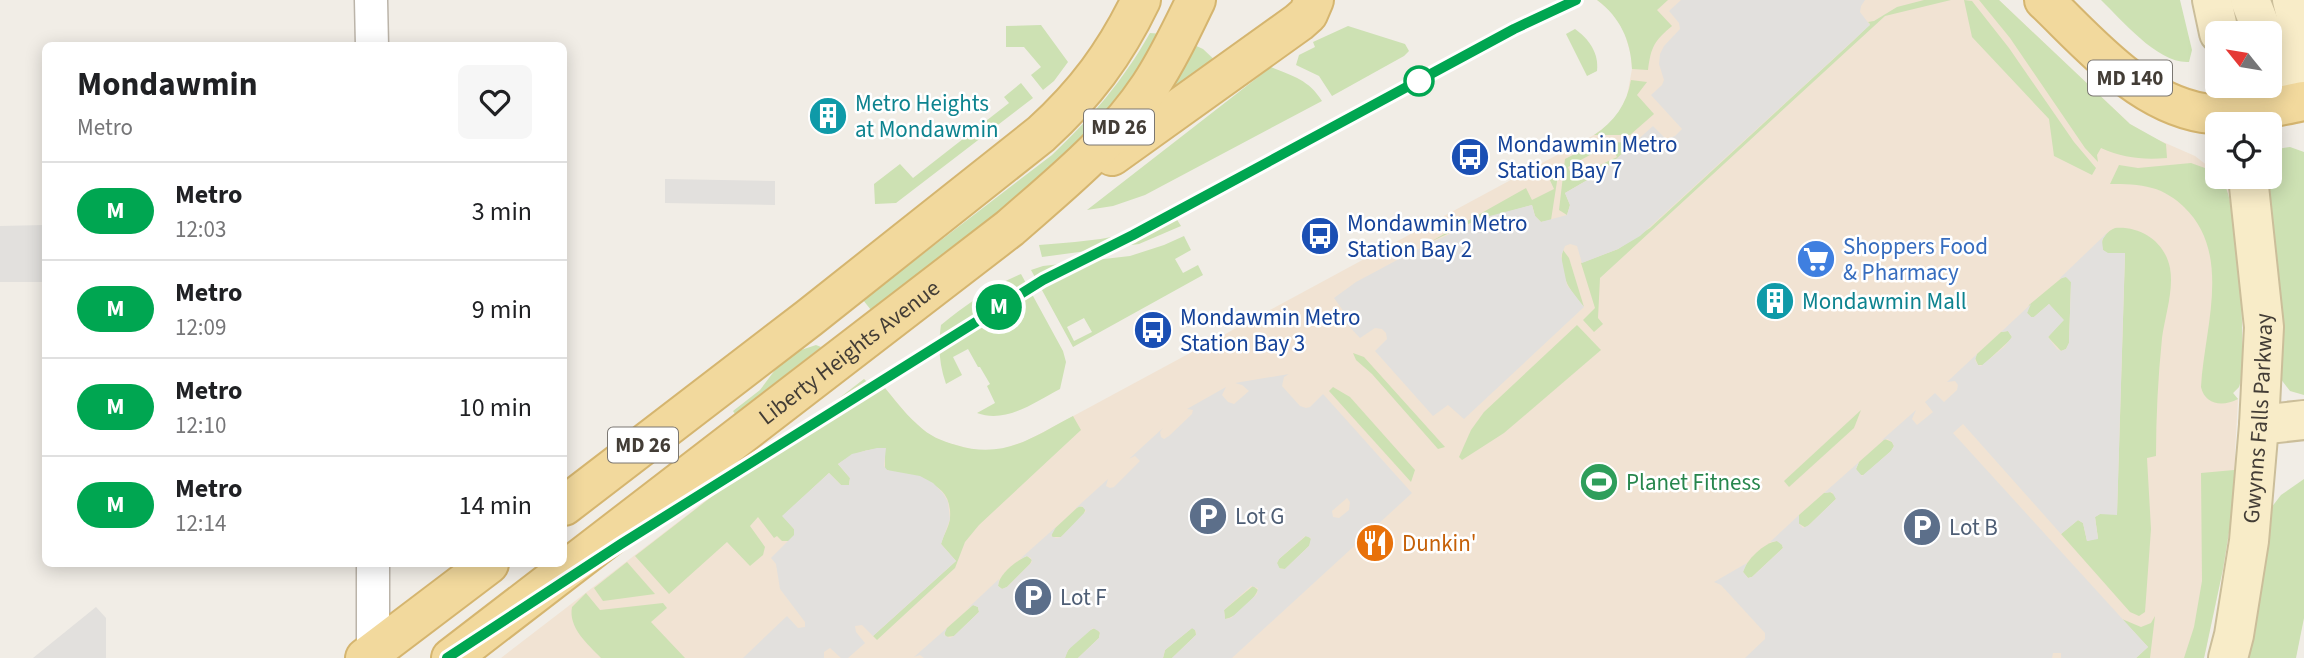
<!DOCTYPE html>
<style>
:root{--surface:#fff;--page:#f6f6f6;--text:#202124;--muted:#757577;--line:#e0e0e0}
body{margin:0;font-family:"Source Sans 3",sans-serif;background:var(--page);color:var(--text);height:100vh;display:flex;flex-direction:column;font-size:26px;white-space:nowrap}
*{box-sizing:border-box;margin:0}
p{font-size:23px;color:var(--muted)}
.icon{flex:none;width:38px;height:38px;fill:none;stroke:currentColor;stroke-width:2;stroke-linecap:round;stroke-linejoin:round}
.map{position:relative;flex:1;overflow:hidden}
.drawer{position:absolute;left:42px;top:42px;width:525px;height:525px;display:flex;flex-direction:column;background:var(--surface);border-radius:10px;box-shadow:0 4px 18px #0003}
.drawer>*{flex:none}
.badge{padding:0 14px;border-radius:23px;font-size:24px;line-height:46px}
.needle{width:46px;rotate:300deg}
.controls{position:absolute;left:2205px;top:21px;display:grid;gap:14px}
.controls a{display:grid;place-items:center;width:77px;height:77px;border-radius:10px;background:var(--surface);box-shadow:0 4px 18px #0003;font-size:35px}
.map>.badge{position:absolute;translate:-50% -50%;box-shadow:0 0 0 4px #fff}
.round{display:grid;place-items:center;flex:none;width:74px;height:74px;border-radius:10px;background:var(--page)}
.head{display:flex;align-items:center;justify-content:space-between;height:119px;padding:0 35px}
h1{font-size:33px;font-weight:700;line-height:52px}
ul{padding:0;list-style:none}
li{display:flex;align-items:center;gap:21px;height:98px;padding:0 35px;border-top:2px solid var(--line)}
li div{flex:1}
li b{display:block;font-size:26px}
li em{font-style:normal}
li .badge{min-width:77px;font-weight:700;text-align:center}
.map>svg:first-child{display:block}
.commercial{fill:#f1e3d3}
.green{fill:#cde1b3;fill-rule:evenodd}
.parking{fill:#e2e0dd;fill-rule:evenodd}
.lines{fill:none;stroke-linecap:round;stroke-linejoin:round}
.street-casing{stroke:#bbb4a9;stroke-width:35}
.secondary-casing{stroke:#cbbe9a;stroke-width:42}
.primary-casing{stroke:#d5b56f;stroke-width:42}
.street{stroke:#fff;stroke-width:32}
.secondary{stroke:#f8ecc8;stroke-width:38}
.primary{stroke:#f2d99d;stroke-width:38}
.line-casing{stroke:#fff;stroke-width:16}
.line{stroke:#00a651;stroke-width:10}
.stop-dot{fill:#fff;stroke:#00a651;stroke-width:3.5}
.labels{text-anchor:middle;stroke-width:5;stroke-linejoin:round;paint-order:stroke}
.shield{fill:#fff;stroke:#7b7772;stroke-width:2}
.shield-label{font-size:21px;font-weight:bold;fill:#433d36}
.culture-label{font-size:23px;fill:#0d838f;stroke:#fff;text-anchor:start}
.transit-label{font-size:23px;fill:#164399;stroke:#fff;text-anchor:start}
.shop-label{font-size:23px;fill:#366cbe;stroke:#fff;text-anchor:start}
.street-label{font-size:23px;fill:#433d36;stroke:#fff}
.leisure-label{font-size:23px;fill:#27864d;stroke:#fff;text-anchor:start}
.service-label{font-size:23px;fill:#4e5e75;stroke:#fff;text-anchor:start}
.food-label{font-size:23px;fill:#c56008;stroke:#fff;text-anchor:start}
</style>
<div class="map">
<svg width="2304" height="658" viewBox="0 0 2304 658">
<rect width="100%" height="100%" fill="#f1ede6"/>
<path class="commercial" d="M 1597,0 L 1999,0 L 2130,124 L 2154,138 L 2195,156 L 2217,173 L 2217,177 L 2220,177 L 2228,190 L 2242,346 L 2242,377 L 2239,387 L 2233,393 L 2238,399 L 2235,452 L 2237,477 L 2223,569 L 2204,658 L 501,658 L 864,379 L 867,382 L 875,376 L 909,417 L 927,433 L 941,441 L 978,451 L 994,451 L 1008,447 L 1026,441 L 1053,427 L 1594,135 L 1608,125 L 1620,111 L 1627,96 L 1632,69 L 1631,55 L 1624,31 L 1613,13 Z"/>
<g class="green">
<path d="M 1597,0 L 1668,0 L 1657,10 L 1672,26 C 1654,41 1651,47 1648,70 L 1632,69 C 1631,41 1620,17 1597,0 Z"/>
<path d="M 1924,0 L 1951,0 L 1885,16 L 1600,278 L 1598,318 L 1603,324 L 1594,332 L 1583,320 L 1595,308 L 1581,263 L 1618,249 L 1650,228 L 1854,40 L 1870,24 L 1868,22 L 1874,21 L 1897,7 Z"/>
<path d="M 1964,0 L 1972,1 L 2009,48 L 2074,142 L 2096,168 L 2092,175 L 2054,156 L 2049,119 L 1972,37 Z"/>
<path d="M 1979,0 L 1999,0 L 2130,124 L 2166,144 L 2167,158 C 2143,160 2123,158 2101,148 L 2097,155 L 2098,162 L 2085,148 L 2010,38 Z"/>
<path d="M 2101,0 L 2180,0 L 2192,50 L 2189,62 C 2158,64 2122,20 2101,0 Z"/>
<path d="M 1041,25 L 1068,62 L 1054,81 L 1043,90 L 1031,75 L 1041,67 L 1024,47 L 1006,47 L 1006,26 Z"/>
<path d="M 1348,26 L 1405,44 L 1409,51 L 1404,56 L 1332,96 L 1319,76 L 1296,65 L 1299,55 L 1315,47 L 1313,42 Z"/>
<path d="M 1575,29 C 1589,39 1599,53 1597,71 L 1587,76 L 1566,34 Z"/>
<path d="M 1150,33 L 1164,34 L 1138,78 L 1049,174 L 871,310 L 863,300 L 1052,155 C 1091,118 1123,81 1150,33 Z"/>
<path d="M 1192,44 L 1203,49 L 1219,64 L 1156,109 Z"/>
<path d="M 1271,67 C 1293,76 1309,80 1322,101 L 1145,195 L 1113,206 L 1087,210 Z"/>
<path d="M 1631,80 L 1647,82 L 1637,95 L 1654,114 L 1630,135 L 1594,135 C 1614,122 1627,104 1631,80 Z"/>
<path d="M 1021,83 L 1033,98 L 896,203 L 875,204 L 874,184 L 900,164 L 913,178 L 1009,103 L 1004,97 Z"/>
<path d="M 1637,140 L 1603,171 L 1565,193 L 1570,205 L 1567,215 L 1559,210 L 1565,159 L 1600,141 L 1629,143 ZM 1610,144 L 1617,157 L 1573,178 L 1568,167 Z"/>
<path d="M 2290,147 L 2304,152 L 2304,395 L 2290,391 L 2280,378 L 2263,177 L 2270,177 L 2270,155 L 2277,149 Z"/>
<path d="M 2191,163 L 2216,172 L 2217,177 L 2220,177 C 2230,191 2231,207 2233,224 C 2242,275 2243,326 2242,377 L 2239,387 L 2233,393 L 2238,399 C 2223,407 2205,405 2201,387 C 2204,329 2233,254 2184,207 C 2176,199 2164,191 2152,188 C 2139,184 2124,184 2110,184 L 2119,165 L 2138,168 Z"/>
<path d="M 1554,172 L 1558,175 L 1551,220 L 1541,222 L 1535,216 L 1532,205 L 1475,221 L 1430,242 L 1526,188 L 1532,200 L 1554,189 L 1548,176 Z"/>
<path d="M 1174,215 L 1181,226 L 1139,244 L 1042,257 L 1039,245 C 1089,241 1130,239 1174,215 Z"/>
<path d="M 2115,228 C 2141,226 2165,242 2170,268 C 2174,290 2165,316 2162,338 C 2158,377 2156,417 2156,456 L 2147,458 L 2151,529 L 2145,612 L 2139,616 L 2130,612 L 2061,534 L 2078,520 L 2083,523 L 2087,541 L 2098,538 L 2095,517 L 2100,514 L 2117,514 L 2125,254 L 2107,253 L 2103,250 C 2099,240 2106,232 2115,228 Z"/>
<path d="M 1184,236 L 1191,250 L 1175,259 L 1183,273 L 1198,265 L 1203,275 L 1073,347 L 1031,270 L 1043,266 L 1130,256 L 1164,245 ZM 1084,318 L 1092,332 L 1074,341 L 1067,327 Z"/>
<path d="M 1563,250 L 1569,258 L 1584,307 C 1570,291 1557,273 1563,250 Z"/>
<path d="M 1021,274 L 1063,351 L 1066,362 L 1060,389 C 1035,402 1006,424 977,413 L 995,403 L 987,386 L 990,384 L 980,367 L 978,367 L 968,349 L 953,357 L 962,375 L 946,384 C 939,364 938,345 941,325 C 966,305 990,287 1021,274 Z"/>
<path d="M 2064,276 L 2068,278 L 2071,282 L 2069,343 L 2066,349 L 2061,351 L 2048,337 L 2063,320 L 2049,304 L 2034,317 L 2031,317 L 2027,313 L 2029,305 Z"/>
<path d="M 1577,325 L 1601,350 L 1504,433 L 1462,460 L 1459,457 L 1471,430 L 1484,412 Z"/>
<path d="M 2008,331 L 2012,337 L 2010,340 L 1983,365 L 1978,365 L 1975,358 L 1977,354 L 2001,332 Z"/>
<path d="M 816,345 L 821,347 L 816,351 L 735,414 L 733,411 L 760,390 L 781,362 L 792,353 Z"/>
<path d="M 1353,353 L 1364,357 L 1445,447 L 1438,449 L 1372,374 L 1356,360 Z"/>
<path d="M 875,376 C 889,392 902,411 918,425 C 929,436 942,441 956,445 C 1004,460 1033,437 1073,416 L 1081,430 L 979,525 L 965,542 L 955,568 L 877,640 L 873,636 L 956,561 L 941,544 C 943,535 949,528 950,518 C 953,476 910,481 885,469 L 885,448 C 866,449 854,453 838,464 L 850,478 L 849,485 L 841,485 L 829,473 L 783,516 L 794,529 L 794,536 L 789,541 L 782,541 L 777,536 L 774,538 L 758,517 L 750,526 L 765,547 L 763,555 L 750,566 L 727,542 L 669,594 L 635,556 L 864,379 L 867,382 Z"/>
<path d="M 1333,387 L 1350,397 L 1415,470 L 1411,482 L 1329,391 Z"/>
<path d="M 1861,410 L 1854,428 L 1789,487 L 1784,481 Z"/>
<path d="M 1885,439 L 1892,442 L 1894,446 L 1891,451 L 1864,475 L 1859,475 L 1856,469 L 1859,462 Z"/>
<path d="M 2234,470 L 2237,483 L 2223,569 L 2206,649 L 2204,658 L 2184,658 L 2194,627 L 2202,581 L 2201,473 Z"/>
<path d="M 2304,479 L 2304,618 L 2296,658 L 2242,658 L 2271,508 L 2281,495 Z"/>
<path d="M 1830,492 L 1835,495 L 1836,499 L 1809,525 L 1806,528 L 1798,523 L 1799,515 L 1824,493 Z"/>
<path d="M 1079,506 L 1086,508 L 1083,516 L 1061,537 L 1052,537 L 1051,532 Z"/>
<path d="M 1307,535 L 1312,540 L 1309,546 L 1285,569 L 1278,568 L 1277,563 L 1279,559 Z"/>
<path d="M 1777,541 L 1782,544 L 1783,548 L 1752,577 L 1748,578 L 1743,572 C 1745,561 1765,542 1777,541 Z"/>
<path d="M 1027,556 L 1032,560 L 1030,564 L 1007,587 L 1002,589 L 998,586 C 999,574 1016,561 1027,556 Z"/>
<path d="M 627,562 L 655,594 L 603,601 L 594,588 Z"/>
<path d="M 1253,586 L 1258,590 C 1253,601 1237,617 1225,619 L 1224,610 Z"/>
<path d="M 586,593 L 600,610 L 663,603 L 667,608 L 651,622 L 685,658 L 601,658 C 588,644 568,628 572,607 Z"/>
<path d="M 973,605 L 978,607 L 979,612 L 977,614 L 954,636 L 946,637 L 944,632 L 947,628 Z"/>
<path d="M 2155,616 L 2150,658 L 2136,658 L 2148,647 L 2122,619 L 2141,627 L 2151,623 Z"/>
<path d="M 1096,628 L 1100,633 L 1099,638 L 1078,658 L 1065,658 C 1067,647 1085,630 1096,628 Z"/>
<path d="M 1192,628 L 1195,629 L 1196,635 L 1172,658 L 1163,658 L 1165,650 Z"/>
</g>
<g class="parking">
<path d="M 1681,0 L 1865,0 L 1861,6 L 1860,12 L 1870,25 L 1640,236 L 1618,249 L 1582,263 L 1577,246 L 1570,244 L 1565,246 L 1561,256 L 1567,285 L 1584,307 L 1464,419 L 1448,405 L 1433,416 L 1375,351 L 1387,339 L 1386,333 L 1382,329 L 1375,328 L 1360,338 L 1342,319 L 1344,312 L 1334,298 L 1356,282 L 1414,251 L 1486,217 L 1532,205 L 1535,216 L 1541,222 L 1567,215 L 1570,205 L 1565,193 L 1603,171 L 1653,126 L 1666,139 L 1675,136 L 1682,129 L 1651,95 L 1662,85 L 1664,80 L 1659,64 L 1660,54 L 1664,46 L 1680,29 L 1679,23 L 1669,11 Z"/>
<path d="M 665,179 L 775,181 L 775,205 L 665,203 Z"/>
<path d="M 45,225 L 45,282 L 0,282 L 0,226 Z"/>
<path d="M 2108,232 L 2102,240 L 2103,250 L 2108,253 L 2125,253 L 2117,515 L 2100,514 L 2095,517 L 2098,539 L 2087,541 L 2083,523 L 2078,520 L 2061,534 L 1963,424 L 1953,433 L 2148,647 L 2136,658 L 2061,658 L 2061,653 L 2053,653 L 2052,658 L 1745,658 L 1765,639 L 1765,633 L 1721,585 L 1714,582 L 1747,563 L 1743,572 L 1748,578 L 1752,577 L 1783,548 L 1782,545 L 1777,541 L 1770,542 L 1799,515 L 1799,524 L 1803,528 L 1809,525 L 1836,499 L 1832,492 L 1824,493 L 1859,462 L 1856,469 L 1862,476 L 1891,451 L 1894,446 L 1892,442 L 1888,439 L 1882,440 L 1916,410 L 1912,419 L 1917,425 L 1933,412 L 1925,402 L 1935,393 L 1944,402 L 1957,390 L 1958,385 L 1955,381 L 1947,382 L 1977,354 L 1975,360 L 1978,365 L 1981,366 L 2004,347 L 2012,337 L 2008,331 L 2001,332 L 2031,304 L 2027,313 L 2031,317 L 2034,317 L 2049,304 L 2064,320 L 2048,337 L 2057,349 L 2061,351 L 2066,349 L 2069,343 L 2071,282 L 2066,277 L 2059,279 Z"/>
<path d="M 1289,374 L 1284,377 L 1282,386 L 1300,406 L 1306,408 L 1310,407 L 1323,394 L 1412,493 L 1232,658 L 1172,658 L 1196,635 L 1196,631 L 1192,628 L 1165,650 L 1163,658 L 1078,658 L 1099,638 L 1100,632 L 1093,628 L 1068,650 L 1065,658 L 924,658 L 920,655 L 914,657 L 947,628 L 944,635 L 950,638 L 954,636 L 979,612 L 978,607 L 973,605 L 967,609 L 999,579 L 998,586 L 1002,589 L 1007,587 L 1032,562 L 1031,558 L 1027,556 L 1020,559 L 1056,527 L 1051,536 L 1056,538 L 1061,537 L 1086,511 L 1082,506 L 1076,508 L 1108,479 L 1106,486 L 1110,488 L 1114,487 L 1140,461 L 1135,456 L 1129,459 L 1163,428 L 1160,432 L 1161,437 L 1164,439 L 1169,436 L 1192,414 L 1193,410 L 1187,409 L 1226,387 L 1222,395 L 1228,402 L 1234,404 L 1249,391 L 1242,385 L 1235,383 ZM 1347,498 L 1350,502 L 1349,510 L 1339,518 L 1333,517 L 1332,511 ZM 1305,536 L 1311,538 L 1309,546 L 1285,569 L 1280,569 L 1277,563 L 1279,559 ZM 1251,586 L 1258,588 L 1257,594 L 1231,618 L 1225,619 L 1224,610 Z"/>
<path d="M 877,448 L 886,448 L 884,466 L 887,470 L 920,476 L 933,483 L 943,493 L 948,502 L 950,519 L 941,544 L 956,561 L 873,636 L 862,625 L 855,626 L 856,632 L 865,643 L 848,658 L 841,658 L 830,648 L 824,652 L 824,658 L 743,658 L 787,616 L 798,628 L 805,627 L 805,622 L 780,589 L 776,564 L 771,558 L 794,535 L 794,529 L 782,516 L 829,473 L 841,485 L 849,485 L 850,478 L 838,464 L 852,454 Z"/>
<path d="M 96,607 L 106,618 L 106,658 L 33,658 Z"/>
</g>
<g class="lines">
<g class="street-casing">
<g id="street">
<path d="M 371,0 L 372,46"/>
<path d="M 373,652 L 373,564"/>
</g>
</g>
<g class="secondary-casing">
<g id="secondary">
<path d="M 2212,0 L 2219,33"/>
<path d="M 2250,0 L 2263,33"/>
<path d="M 2292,0 L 2304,49"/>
<path d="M 2270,44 L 2304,85"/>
<path d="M 2231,86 L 2239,124"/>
<path d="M 2259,425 L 2304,420"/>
<path id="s1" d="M 2228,658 L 2234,635 L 2249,541 L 2259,425 L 2264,327 L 2248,177"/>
</g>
</g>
<g class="primary-casing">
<g id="primary">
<path d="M 2044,0 C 2089,43 2138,102 2203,113 C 2236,118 2272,107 2304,101"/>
<path d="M 1112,156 L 1299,22 L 1308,14 L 1314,0"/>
<path d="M 564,506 L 809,318 L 1041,134 C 1085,94 1115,54 1141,0"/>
<path d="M 365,658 L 489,564"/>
<path id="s2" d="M 451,658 L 1010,228 C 1060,184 1113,142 1150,86 C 1168,59 1182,29 1196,0"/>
</g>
</g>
<use href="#street" class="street"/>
<use href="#secondary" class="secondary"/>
<use href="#primary" class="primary"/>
</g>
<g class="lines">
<g class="line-casing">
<path id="line" d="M 447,658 L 621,544 L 1043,280 L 1133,235 L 1514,29 L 1576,0"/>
</g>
<use href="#line" class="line"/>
</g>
<defs>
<g id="building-disc" transform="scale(2.0125)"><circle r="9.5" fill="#0f9aa8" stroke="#fff"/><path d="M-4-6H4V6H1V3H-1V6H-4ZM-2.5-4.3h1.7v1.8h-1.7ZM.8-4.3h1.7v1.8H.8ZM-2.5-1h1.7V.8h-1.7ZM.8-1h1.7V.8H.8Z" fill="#fff"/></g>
<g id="bus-disc" transform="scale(2.0125)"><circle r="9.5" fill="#1a4fb4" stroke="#fff"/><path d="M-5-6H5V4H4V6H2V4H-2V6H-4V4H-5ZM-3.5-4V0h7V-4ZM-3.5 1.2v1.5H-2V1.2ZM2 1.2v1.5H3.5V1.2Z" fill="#fff"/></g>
<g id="supermarket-disc" transform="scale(2.0125)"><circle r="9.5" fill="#3f7fe0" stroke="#fff"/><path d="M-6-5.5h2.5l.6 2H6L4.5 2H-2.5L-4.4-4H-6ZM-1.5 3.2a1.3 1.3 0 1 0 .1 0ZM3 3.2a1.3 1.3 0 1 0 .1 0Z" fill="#fff"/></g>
<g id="stadium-disc" transform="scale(2.0125)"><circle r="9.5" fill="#2e9e5b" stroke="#fff"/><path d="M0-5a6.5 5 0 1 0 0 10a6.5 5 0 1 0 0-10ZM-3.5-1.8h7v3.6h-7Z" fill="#fff"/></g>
<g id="parking-disc" transform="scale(2.0125)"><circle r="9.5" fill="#5c6f8a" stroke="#fff"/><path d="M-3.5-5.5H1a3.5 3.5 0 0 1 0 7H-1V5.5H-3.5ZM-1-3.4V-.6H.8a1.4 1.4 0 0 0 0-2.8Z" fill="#fff"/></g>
<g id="restaurant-disc" transform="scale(2.0125)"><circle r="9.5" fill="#e8710a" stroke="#fff"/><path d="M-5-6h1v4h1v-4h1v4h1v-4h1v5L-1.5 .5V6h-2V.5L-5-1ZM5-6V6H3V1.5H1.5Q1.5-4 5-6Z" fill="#fff"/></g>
</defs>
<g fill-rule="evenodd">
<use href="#building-disc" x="828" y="116"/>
<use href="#bus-disc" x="1470" y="157"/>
<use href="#bus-disc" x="1320" y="236"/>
<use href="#supermarket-disc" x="1816" y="259"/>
<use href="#building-disc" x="1775" y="301"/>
<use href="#bus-disc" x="1153" y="330"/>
<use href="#stadium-disc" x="1599" y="482"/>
<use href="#parking-disc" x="1208" y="516"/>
<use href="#parking-disc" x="1922" y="527"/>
<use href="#restaurant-disc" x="1375" y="543"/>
<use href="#parking-disc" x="1033" y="597"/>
</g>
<circle class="stop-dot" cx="1419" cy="81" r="14"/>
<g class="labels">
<g class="shield">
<rect x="2088" y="60.5" width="84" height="35" rx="5"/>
<rect x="1084" y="109.5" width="70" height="35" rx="5"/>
<rect x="608" y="427.5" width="70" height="35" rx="5"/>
</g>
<g class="shield-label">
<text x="2130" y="85">MD 140</text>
<text x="1119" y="134">MD 26</text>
<text x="643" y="452">MD 26</text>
</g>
<g class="culture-label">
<text x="855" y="111">Metro Heights<tspan x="855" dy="26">at Mondawmin</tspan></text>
<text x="1802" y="309">Mondawmin Mall</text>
</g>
<g class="transit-label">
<text x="1497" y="152">Mondawmin Metro<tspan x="1497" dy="26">Station Bay 7</tspan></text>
<text x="1347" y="231">Mondawmin Metro<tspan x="1347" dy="26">Station Bay 2</tspan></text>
<text x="1180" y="325">Mondawmin Metro<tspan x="1180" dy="26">Station Bay 3</tspan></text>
</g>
<g class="shop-label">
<text x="1843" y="254">Shoppers Food<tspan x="1843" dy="26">&amp; Pharmacy</tspan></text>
</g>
<g class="street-label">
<text dy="8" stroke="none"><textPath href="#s2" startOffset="502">Liberty Heights Avenue</textPath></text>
<text dy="8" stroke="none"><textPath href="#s1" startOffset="242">Gwynns Falls Parkway</textPath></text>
</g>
<g class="leisure-label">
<text x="1626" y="490">Planet Fitness</text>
</g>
<g class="service-label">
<text x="1235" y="524">Lot G</text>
<text x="1949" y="535">Lot B</text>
<text x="1060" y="605">Lot F</text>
</g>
<g class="food-label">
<text x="1402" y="551">Dunkin'</text>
</g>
</g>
</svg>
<div class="controls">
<a><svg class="needle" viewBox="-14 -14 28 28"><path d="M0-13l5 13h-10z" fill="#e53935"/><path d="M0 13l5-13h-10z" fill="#757577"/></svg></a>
<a><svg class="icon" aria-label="locate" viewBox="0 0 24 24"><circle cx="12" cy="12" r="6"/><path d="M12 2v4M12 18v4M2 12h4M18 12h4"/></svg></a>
</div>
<b class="badge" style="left:999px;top:307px;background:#00a651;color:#fff">M</b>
<section class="drawer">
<div class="head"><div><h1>Mondawmin</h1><p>Metro</p></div><a class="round"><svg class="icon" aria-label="heart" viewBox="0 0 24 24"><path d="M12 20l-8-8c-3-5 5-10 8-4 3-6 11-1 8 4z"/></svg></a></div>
<ul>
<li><span class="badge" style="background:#00a651;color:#fff">M</span><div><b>Metro</b><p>12:03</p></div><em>3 min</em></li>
<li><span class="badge" style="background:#00a651;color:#fff">M</span><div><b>Metro</b><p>12:09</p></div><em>9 min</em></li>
<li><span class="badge" style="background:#00a651;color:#fff">M</span><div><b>Metro</b><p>12:10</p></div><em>10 min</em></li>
<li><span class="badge" style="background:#00a651;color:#fff">M</span><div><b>Metro</b><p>12:14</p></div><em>14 min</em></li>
</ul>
</section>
</div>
